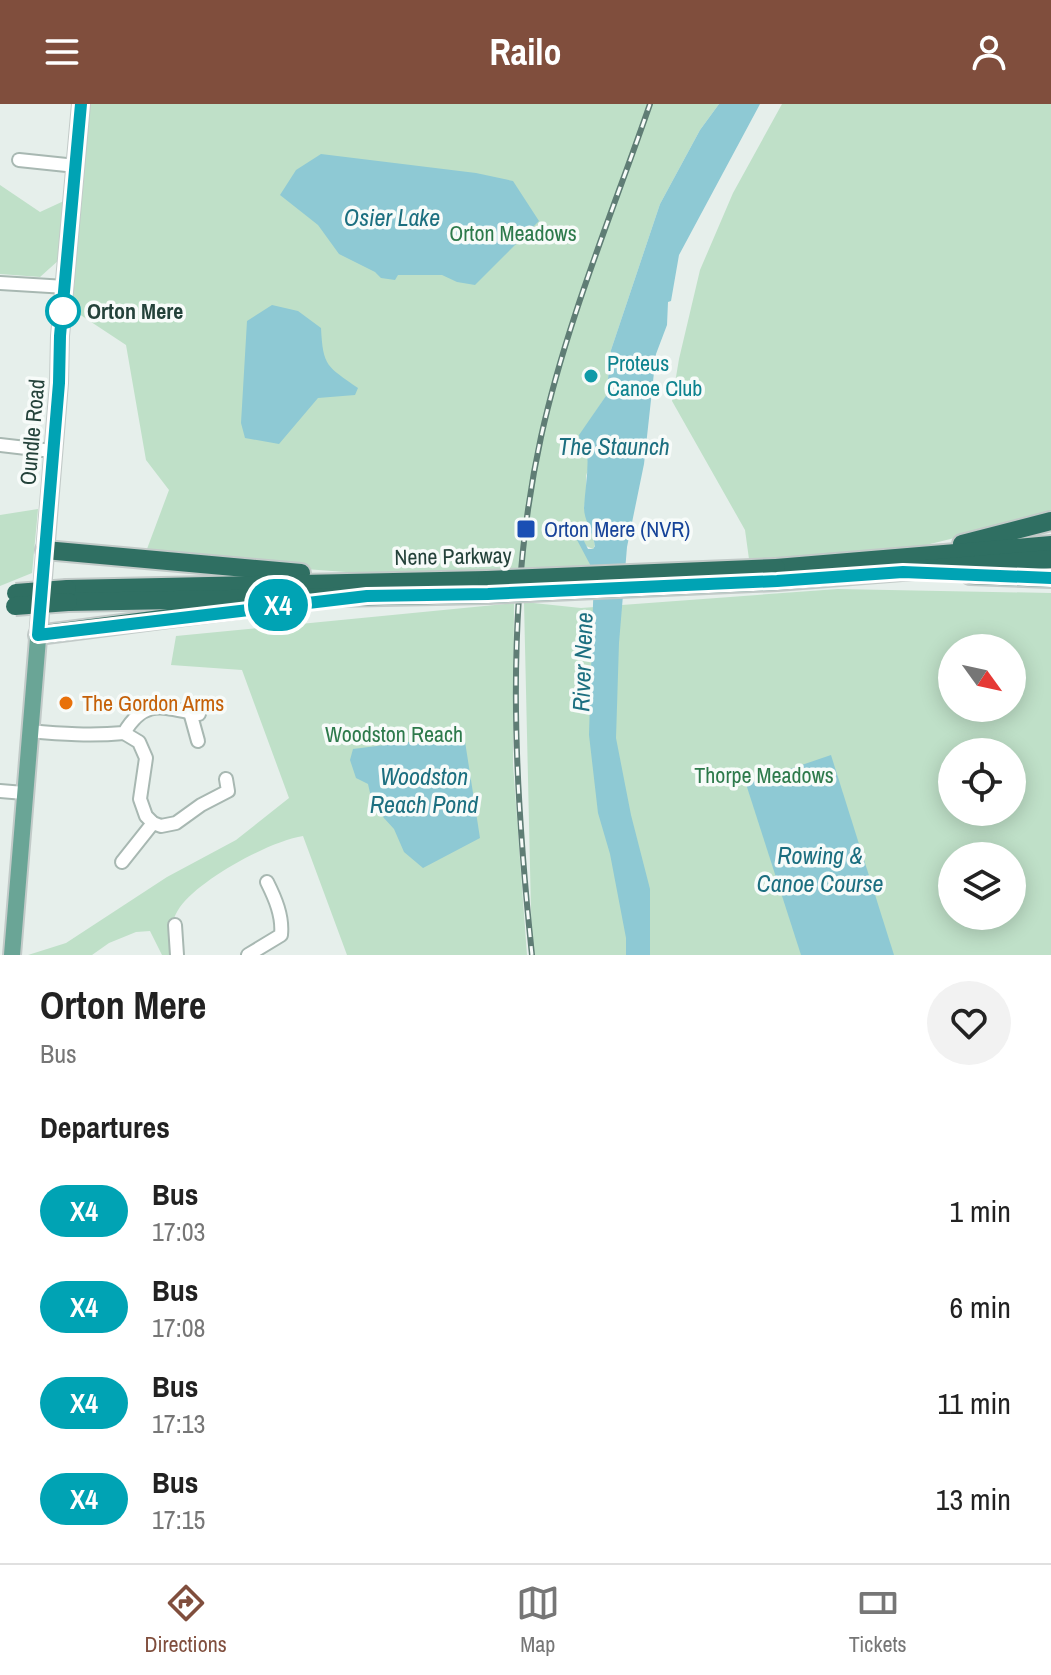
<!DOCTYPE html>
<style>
:root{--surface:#fff;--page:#f2f2f2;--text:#222;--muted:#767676;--line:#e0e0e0;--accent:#804e3d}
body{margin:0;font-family:"Archivo Narrow",sans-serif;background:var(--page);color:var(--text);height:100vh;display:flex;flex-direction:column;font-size:30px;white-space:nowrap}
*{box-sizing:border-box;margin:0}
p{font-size:26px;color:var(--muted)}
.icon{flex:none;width:44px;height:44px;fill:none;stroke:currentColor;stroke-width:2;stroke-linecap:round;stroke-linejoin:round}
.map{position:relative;height:851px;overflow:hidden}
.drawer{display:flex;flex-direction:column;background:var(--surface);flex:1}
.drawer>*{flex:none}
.badge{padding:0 16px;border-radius:26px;font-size:28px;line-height:52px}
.needle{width:52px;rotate:123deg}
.tools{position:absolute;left:938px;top:530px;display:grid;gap:16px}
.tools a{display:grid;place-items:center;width:88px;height:88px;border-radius:50%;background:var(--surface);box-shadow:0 4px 20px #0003;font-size:40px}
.map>.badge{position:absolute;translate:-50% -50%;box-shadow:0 0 0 4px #fff}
h2{padding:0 40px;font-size:30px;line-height:72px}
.round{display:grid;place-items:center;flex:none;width:84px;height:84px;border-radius:42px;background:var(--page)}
.headline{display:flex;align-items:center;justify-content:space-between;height:136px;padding:0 40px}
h1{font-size:38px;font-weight:800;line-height:60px}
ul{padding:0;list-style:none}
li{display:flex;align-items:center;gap:24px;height:96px;padding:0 40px}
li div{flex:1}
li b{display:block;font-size:30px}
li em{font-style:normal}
li .badge{min-width:88px;font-weight:700;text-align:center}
header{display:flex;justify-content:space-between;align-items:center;height:104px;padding:0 40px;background:var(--accent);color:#fff;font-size:36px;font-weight:800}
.dock{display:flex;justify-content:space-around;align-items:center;height:112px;border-top:2px solid var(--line);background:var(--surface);font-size:22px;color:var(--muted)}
.dock a{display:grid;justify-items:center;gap:4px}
.dock .current{color:var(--accent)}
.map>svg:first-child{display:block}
.green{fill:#bfe0c8;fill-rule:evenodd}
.water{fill:#8ec9d4}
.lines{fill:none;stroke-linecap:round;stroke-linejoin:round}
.minor-casing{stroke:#a8b8b2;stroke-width:16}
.major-casing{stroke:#c2cac8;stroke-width:20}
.highway-casing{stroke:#c2cac8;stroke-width:22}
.minor{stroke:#fff;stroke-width:12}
.major{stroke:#6aa596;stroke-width:16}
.highway{stroke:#2f6f62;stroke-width:18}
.rail-casing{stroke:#5f7d75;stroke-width:6}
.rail{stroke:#f7fbf9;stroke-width:3;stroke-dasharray:9;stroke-linecap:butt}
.highway-bridge-casing{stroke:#c2cac8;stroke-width:22;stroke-linecap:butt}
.highway-bridge{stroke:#2f6f62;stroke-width:18}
.line-casing{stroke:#fff;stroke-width:18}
.line{stroke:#00a3b4;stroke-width:12}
.stop-dot{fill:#fff;stroke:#00a3b4;stroke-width:4}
.culture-dot{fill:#0f9aa8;stroke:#f7fbf9;stroke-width:3}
.transit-dot{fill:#1a4fb4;stroke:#f7fbf9;stroke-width:3}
.food-dot{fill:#e8710a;stroke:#f7fbf9;stroke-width:3}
.labels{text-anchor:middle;stroke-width:7;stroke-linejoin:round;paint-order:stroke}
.park-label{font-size:22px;fill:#2d7a4b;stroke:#f7fbf9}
.stop-label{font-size:22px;font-weight:bold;fill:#24423a;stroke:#f7fbf9;text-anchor:start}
.culture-label{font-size:22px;fill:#0d838f;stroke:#f7fbf9;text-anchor:start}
.street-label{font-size:22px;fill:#24423a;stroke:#f7fbf9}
.transit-label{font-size:22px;fill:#164399;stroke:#f7fbf9;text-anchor:start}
.food-label{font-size:22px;fill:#c56008;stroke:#f7fbf9;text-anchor:start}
.water-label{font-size:24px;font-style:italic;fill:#1c6f80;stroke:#f7fbf9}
</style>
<header><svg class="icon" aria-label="menu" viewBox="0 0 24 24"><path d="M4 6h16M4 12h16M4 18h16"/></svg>Railo<svg class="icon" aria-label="person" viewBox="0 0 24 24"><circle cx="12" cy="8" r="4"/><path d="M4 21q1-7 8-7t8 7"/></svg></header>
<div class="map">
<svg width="1051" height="851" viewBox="0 0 1051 851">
<rect width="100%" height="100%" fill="#e6efeb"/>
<g class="green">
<path d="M 88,0 L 719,0 L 700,26 L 660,100 L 611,246 L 608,275 L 610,286 L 580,331 L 587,346 L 589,362 L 586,372 L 587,393 L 584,403 L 595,441 L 593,445 L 586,442 L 581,432 L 592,464 L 453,473 L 373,470 L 144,453 L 169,386 L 146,356 L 126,241 L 70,204 L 74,183 Z"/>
<path d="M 782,0 L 1051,0 L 1051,410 L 910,445 L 749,455 L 745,426 L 672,297 L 679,255 L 700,166 L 733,89 Z"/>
<path d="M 0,81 L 40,108 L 66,96 L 60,155 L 40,173 L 0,170 Z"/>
<path d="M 38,405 L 32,469 L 0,482 L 0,411 Z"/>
<path d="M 838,485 L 1051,489 L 1051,851 L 532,851 L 524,498 L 581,504 ZM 952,544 L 1012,544 L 1012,604 L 952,604 ZM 952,648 L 1012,648 L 1012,708 L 952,708 ZM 952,752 L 1012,752 L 1012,812 L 952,812 Z"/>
<path d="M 514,499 L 513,660 L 527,851 L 347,851 L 303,732 C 270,737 200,775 180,803 C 170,817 169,835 171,851 L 162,851 L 150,827 L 136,828 L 109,839 L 92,851 L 28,851 L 66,839 L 167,773 L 236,736 L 289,694 L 242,566 L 171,561 L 176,532 Z"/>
</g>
<g class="water">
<path d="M 719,0 L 760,0 L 679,151 L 671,197 L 668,198 L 667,221 L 656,250 L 644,360 L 627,443 L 619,539 L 616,634 L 631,711 L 650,785 L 650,851 L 626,851 L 626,834 L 610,750 L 598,709 L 589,631 L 594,468 L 576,434 L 581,431 L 588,445 L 593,445 L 595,442 C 593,429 584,416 584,404 C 585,385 589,366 587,347 L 580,342 L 579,331 L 610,286 L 608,275 L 611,246 L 660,100 L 700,26 Z"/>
<path d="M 321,50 L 476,69 L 513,77 L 539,117 L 475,181 L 457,178 L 442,171 L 398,171 L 395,176 L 381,174 L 375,168 L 339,150 L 318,121 L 280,91 L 296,66 Z"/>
<path d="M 272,201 L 298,207 L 321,224 C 323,263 327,262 358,284 L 355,291 L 318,294 L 279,340 L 245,334 L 241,319 L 247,217 Z"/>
<path d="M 464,631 L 480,734 L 423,764 L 404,748 L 394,725 L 373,702 L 368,680 L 356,674 L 350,656 L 353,645 Z"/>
<path d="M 831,651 L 894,851 L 801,851 L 746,680 Z"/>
</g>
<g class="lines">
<g class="minor-casing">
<g id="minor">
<path d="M 19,56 L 76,62"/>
<path d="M 0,179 L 66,183"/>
<path d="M 0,341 L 52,347"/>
<path d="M 190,608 L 198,637"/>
<path d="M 29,627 C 62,630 91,632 124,629 C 145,593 164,604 199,610"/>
<path d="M 124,629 L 139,638 L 146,654 L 140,695 L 146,712 L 153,719 L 161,722 L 176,719 L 201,701 L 228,687 L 226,675"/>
<path d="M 0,687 L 24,689"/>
<path d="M 122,758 L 153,719"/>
<path d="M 175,821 L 177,851"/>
<path d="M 248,851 L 281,831 C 283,812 275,794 267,778"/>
</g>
</g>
<g class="major-casing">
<path id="major" d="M 12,851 L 59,279 L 60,232 L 81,0"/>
</g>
<g class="highway-casing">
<g id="highway">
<path d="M 962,440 L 1051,417"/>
<path d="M 45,446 L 301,469"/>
<path d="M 776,464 L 1051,441"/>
<path d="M 970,471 L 1051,474"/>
<path d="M 777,477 L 1051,455"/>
<path d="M 67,485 L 487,476"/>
<path d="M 68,498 L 488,490"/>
<path d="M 38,531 L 253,503"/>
</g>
</g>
<use href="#minor" class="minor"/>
<use href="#major" class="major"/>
<use href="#highway" class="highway"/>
<g class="rail-casing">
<path id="rail" d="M 532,851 C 514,680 504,502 541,333 C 566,219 612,110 650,0"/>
</g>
<use href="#rail" class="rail"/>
<g class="highway-bridge-casing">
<g id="highway-bridge">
<path d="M 487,476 L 776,464"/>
<path d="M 16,489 L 67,485"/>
<path d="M 488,490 L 777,477"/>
<path d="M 15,502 L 68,498"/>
</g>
</g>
<use href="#highway-bridge" class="highway-bridge"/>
</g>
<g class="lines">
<g class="line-casing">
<path id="line" d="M 81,0 L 60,232 L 59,279 L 38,531 L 367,492 L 488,490 L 777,477 L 903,468 L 1051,474"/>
</g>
<use href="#line" class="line"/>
</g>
<circle class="stop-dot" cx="63" cy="207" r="16"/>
<circle class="culture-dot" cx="591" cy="272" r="8"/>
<rect class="transit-dot" x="516" y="415" width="20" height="20" rx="4"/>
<circle class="food-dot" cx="66" cy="599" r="8"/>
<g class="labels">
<g class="park-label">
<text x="513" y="137">Orton Meadows</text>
<text x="394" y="638">Woodston Reach</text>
<text x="764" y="679">Thorpe Meadows</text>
</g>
<g class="stop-label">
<text x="87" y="215">Orton Mere</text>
</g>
<g class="culture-label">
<text x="607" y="267">Proteus<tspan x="607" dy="25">Canoe Club</tspan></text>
</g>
<g class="street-label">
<text transform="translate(32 328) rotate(-85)" y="8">Oundle Road</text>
<text transform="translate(453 452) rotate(-1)" y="8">Nene Parkway</text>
</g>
<g class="transit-label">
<text x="544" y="433">Orton Mere (NVR)</text>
</g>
<g class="food-label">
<text x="82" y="607">The Gordon Arms</text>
</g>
<g class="water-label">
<text x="392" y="122">Osier Lake</text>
<text x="614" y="351">The Staunch</text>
<text transform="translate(583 558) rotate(-88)" y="8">River Nene</text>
<text x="424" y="681">Woodston<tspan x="424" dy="28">Reach Pond</tspan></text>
<text x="820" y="760">Rowing &amp;<tspan x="820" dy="28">Canoe Course</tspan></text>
</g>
</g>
</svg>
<div class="tools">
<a><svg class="needle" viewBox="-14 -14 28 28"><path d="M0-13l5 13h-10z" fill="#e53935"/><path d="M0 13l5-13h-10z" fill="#767676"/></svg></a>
<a><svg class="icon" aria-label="locate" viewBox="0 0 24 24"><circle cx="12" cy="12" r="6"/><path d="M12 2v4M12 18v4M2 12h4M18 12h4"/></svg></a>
<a><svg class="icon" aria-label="layers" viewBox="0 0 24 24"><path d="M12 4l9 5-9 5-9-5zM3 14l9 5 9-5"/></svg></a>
</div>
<b class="badge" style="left:278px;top:501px;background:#00a3b4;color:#fff">X4</b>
</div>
<section class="drawer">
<div class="headline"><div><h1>Orton Mere</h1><p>Bus</p></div><a class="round"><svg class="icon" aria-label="heart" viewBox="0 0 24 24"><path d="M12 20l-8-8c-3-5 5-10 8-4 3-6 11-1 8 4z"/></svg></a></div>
<h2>Departures</h2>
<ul>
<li><span class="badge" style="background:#00a3b4;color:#fff">X4</span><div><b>Bus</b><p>17:03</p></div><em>1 min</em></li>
<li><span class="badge" style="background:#00a3b4;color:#fff">X4</span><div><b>Bus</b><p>17:08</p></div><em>6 min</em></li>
<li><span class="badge" style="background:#00a3b4;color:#fff">X4</span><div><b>Bus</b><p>17:13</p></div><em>11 min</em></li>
<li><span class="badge" style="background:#00a3b4;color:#fff">X4</span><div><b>Bus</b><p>17:15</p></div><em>13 min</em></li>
</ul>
</section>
<nav class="dock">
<a class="current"><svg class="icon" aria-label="directions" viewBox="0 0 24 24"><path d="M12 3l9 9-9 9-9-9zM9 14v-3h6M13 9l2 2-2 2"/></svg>Directions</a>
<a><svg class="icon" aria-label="map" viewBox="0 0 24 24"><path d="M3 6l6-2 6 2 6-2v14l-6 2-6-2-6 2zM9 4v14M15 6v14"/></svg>Map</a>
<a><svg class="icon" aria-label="tickets" viewBox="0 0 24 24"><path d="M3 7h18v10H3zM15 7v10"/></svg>Tickets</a>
</nav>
